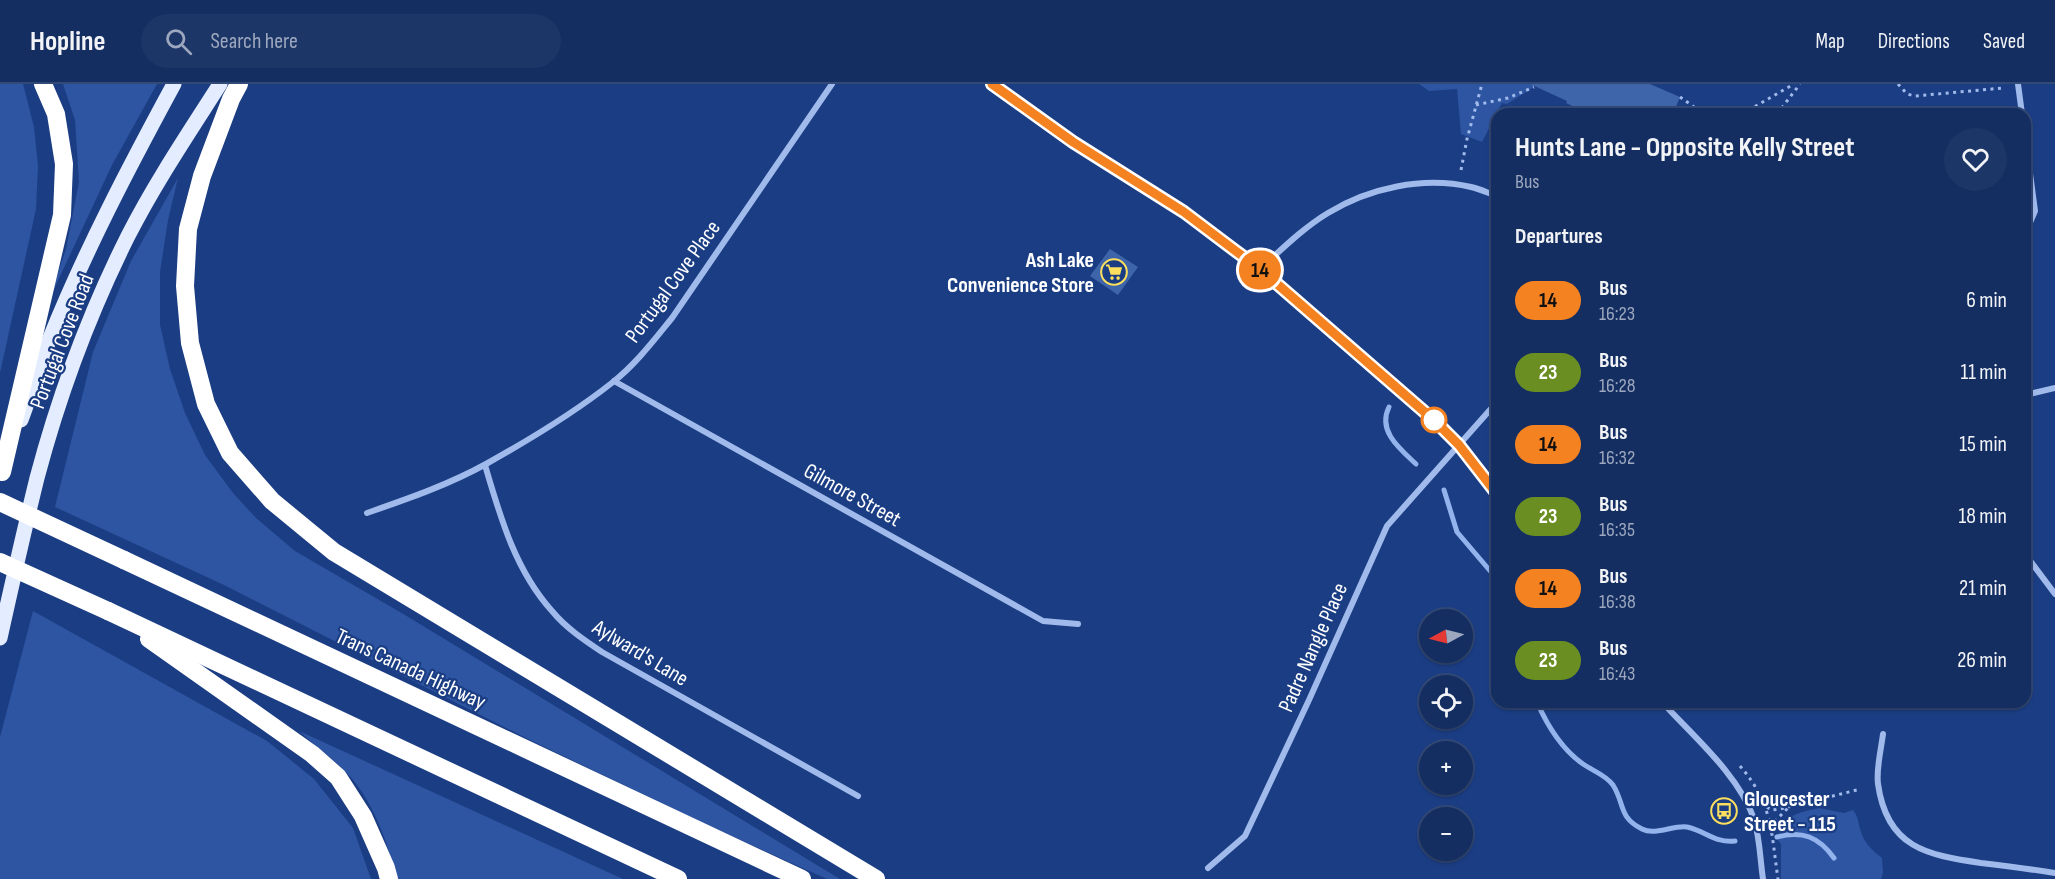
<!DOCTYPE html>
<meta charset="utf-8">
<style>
:root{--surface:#142e62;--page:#1d3668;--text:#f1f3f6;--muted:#9da8be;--line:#334a77}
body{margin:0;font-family:"Sofia Sans Condensed",sans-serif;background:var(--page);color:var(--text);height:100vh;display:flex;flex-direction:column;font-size:22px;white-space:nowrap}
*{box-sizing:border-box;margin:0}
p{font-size:20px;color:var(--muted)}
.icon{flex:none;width:33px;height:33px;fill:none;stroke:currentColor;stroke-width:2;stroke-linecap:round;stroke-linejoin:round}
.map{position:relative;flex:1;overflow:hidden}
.drawer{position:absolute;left:1491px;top:24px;width:540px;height:600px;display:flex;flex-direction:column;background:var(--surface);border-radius:18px;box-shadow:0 2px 4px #0004,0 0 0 2px var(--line)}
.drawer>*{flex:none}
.badge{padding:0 12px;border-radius:20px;font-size:21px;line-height:39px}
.needle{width:39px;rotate:263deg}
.fabs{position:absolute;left:1419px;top:525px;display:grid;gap:12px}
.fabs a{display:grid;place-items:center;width:54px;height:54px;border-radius:50%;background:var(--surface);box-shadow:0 2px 4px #0004,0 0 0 2px var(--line);font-size:30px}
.map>.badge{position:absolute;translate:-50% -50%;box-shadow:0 0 0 3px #fff}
h2{padding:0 24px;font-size:22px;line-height:54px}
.round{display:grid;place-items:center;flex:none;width:63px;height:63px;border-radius:32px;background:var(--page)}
.head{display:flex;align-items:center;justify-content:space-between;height:102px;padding:0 24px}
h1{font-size:28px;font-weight:700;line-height:45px}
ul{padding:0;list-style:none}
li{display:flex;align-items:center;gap:18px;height:72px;padding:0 24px}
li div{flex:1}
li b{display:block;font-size:22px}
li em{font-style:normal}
li .badge{min-width:66px;font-weight:700;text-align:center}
header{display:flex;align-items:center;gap:36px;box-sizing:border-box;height:84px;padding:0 30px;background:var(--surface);border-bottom:2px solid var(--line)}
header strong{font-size:28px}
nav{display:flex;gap:33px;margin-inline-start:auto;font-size:21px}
.search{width:420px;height:54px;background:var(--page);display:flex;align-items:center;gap:15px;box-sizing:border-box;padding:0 21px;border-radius:33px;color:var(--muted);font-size:22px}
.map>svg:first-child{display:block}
.green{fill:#2e55a2}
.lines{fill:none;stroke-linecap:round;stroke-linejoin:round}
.stream{stroke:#93b3ed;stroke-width:5}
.building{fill:#3e64aa}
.path{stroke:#a0baeb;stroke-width:3;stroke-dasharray:3 4.5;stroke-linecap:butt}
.minor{stroke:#a0baeb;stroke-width:6}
.primary{stroke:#e4ecff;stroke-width:15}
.motorway{stroke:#fff;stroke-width:18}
.motorway-bridge{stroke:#fff;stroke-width:18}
.line-casing{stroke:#fff;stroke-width:14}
.line{stroke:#f58220;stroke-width:9}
.stop-dot{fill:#fff;stroke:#f58220;stroke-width:3}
.labels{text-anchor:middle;stroke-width:4.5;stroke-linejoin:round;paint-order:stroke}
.poi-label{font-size:22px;font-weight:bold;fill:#fff;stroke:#1b3d83;text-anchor:end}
.street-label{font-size:22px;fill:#fff;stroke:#1b3d83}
</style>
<header>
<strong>Hopline</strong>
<div class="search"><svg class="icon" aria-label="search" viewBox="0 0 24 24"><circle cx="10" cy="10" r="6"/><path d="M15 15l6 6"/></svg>Search here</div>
<nav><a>Map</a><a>Directions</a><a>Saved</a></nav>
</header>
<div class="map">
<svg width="2055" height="795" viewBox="0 0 2055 795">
<rect width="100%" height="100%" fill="#1b3d83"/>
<g class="green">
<path d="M 0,0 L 23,0 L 34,43 L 38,82 L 36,125 L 0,289 Z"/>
<path d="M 63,0 L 157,0 L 112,81 L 48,218 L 66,165 L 79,98 L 75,36 Z"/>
<path d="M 1419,0 L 1532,0 L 1534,3 L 1507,20 L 1502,19 L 1482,58 L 1461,50 L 1457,5 L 1429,7 Z"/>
<path d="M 178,94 L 168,136 L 160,188 L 160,241 L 170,285 L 185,329 L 205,371 L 233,409 L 256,434 L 295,467 L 405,531 L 840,795 L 827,795 L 703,739 L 528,655 L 224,501 L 55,423 L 93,268 L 131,177 Z"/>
<path d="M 33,527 L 267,657 L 314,695 L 353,744 L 371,795 L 0,795 L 0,653 Z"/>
<path d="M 299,647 L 623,795 L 395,795 C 390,762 375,724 354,697 C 341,681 315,662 299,647 Z"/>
<path d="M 1819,724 L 1844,729 L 1853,726 C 1859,734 1858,739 1861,748 C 1865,760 1873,767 1882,774 L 1883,789 L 1881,795 L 1781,795 L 1781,760 L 1778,756 L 1777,751 L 1780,749 C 1782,730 1803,728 1819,724 Z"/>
</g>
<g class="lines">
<g class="stream">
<path d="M 1389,323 C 1377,347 1400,365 1416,380"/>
<path d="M 1444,406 L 1457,448 L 1497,495"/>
<path d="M 1537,618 C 1547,641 1563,666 1583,680 C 1593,687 1606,691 1613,701 C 1625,720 1618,733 1642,745 C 1655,752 1673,741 1687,743 C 1706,747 1714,759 1735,757"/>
<path d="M 1777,753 C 1802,746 1819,753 1834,774"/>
</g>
</g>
<g class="building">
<path d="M 1530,0 L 1650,0 L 1680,13 L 1673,30 L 1653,30 L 1639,24 L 1636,30 L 1589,30 L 1566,19 L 1567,17 Z"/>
<path d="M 1110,165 L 1138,183 L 1118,211 L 1090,192 Z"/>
</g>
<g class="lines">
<g class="path">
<path d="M 1898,0 L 1907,10 L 1915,12 L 2003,4"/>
<path d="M 1680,13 L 1704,30"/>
<path d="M 1476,21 L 1508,14 L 1534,3"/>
<path d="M 1742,30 L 1794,0"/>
<path d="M 1777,30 L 1800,0"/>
<path d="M 1461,86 L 1467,55 L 1482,0"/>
<path d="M 1740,682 C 1773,720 1771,748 1778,795"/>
<path d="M 1767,723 L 1771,726 L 1780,725 L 1861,705"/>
<path d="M 1773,745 L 1776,736 L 1788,724"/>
</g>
<g class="minor">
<path d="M 991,0 L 1073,58 L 1183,128 L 1233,165 L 1260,185 L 1435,337 L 1459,361 L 1497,410"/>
<path d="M 2018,0 L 2022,30"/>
<path d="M 2025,52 L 2035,127 L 2025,150"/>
<path d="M 1260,185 C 1281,166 1303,144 1328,129 C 1369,104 1423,92 1471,103 C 1480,105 1488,109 1497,112"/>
<path d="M 614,297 L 1043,537 L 1078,540"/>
<path d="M 2025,311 L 2055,304"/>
<path d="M 485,381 C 500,432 515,486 552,527 C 566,544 584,556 602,568 L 858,712"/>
<path d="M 367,429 C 407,415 448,401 486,380 C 529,356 574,329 613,298 C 636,280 654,256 672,234 L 832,0"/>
<path d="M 2025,470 L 2055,510"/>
<path d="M 1662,618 C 1693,652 1739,691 1754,735 C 1760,755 1760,775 1763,795"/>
<path d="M 1883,650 C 1881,666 1876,685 1878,700 C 1887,764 1927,771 1981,779 C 2006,782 2030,785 2055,789"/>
<path d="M 1208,784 L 1245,752 L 1309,616 L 1387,442 L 1497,318"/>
</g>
<g class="primary">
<path d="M 21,336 C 31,309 40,281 50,254 C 85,167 129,83 174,0"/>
<path d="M 0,554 C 12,500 24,447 37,394 C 59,311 90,228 128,152 C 155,99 188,50 220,0"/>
</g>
<g class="motorway">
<path d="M 239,0 L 231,15 L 202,92 L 188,145 L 185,202 L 190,259 L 206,320 L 230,369 L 272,417 L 334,468 L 876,795"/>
<path d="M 2,388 L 62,131 L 64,80 L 56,30 L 43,0"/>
<path d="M 124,476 L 802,795"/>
<path d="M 108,527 L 678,795"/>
<path d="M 149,555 L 312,670 L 338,693 L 363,732 L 386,784 L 389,795"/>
</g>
<g class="motorway-bridge">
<path d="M 0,418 L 124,476"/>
<path d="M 0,478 L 108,527"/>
</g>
</g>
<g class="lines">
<g class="line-casing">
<path id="line" d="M 992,0 L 1073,58 L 1184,128 L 1233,165 L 1260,185 L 1435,337 L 1459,361 L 1497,410"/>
</g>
<use href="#line" class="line"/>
</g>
<defs>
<g id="supermarket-ring" transform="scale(1.35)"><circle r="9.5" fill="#1b3d83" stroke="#fcdf5c" stroke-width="1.5"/><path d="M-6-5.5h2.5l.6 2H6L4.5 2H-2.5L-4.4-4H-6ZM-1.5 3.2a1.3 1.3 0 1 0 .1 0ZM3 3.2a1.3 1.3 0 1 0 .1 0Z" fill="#fcdf5c"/></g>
<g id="bus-ring" transform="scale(1.35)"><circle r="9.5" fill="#1b3d83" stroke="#fcdf5c" stroke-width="1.5"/><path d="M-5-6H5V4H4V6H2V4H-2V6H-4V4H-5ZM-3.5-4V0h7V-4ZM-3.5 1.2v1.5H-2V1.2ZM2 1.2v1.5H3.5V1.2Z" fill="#fcdf5c"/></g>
</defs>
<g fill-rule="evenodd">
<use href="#supermarket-ring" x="1114" y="188"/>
<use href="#bus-ring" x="1724" y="727"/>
</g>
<circle class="stop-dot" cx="1434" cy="336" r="12"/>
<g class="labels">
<g class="poi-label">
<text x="1094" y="183">Ash Lake<tspan x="1094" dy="25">Convenience Store</tspan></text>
<text x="1744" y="722" text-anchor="start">Gloucester<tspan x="1744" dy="25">Street - 115</tspan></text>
</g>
<g class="street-label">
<text transform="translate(672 197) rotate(-54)" y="8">Portugal Cove Place</text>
<text transform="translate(61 257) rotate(-69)" y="8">Portugal Cove Road</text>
<text transform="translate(853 410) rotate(29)" y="8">Gilmore Street</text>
<text transform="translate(1312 563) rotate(-66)" y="8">Padre Nangle Place</text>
<text transform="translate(641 568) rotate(31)" y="8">Aylward's Lane</text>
<text transform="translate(411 584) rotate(25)" y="8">Trans Canada Highway</text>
</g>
</g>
</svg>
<div class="fabs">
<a><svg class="needle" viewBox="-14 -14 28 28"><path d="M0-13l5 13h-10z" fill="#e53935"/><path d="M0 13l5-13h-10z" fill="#9da8be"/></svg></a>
<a><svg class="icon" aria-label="locate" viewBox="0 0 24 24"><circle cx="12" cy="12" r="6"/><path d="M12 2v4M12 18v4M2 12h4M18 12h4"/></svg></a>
<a>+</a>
<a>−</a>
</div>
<b class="badge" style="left:1260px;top:186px;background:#f58220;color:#111">14</b>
<section class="drawer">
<div class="head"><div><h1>Hunts Lane - Opposite Kelly Street</h1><p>Bus</p></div><a class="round"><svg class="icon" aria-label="heart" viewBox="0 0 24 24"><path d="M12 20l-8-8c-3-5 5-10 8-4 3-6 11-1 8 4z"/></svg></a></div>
<h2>Departures</h2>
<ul>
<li><span class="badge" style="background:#f58220;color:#111">14</span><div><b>Bus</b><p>16:23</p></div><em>6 min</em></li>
<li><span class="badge" style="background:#6b8e23;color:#fff">23</span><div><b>Bus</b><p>16:28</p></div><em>11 min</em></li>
<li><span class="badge" style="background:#f58220;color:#111">14</span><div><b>Bus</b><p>16:32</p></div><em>15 min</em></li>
<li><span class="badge" style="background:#6b8e23;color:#fff">23</span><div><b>Bus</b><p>16:35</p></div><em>18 min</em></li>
<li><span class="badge" style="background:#f58220;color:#111">14</span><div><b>Bus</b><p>16:38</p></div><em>21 min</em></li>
<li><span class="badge" style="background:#6b8e23;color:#fff">23</span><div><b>Bus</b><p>16:43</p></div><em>26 min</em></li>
</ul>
</section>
</div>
